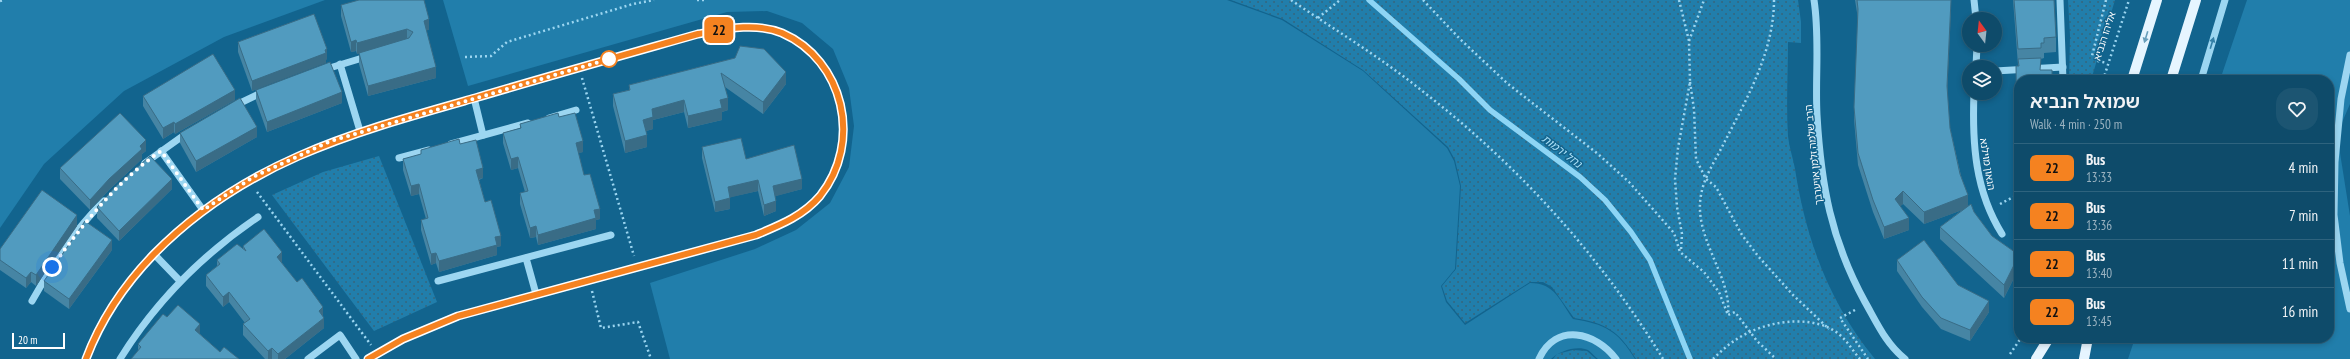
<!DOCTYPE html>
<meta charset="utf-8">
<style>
:root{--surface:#0e4b6a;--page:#1c5572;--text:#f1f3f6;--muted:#9bb3c1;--line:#2e637e}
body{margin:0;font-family:"PT Sans Narrow","Noto Sans Hebrew",sans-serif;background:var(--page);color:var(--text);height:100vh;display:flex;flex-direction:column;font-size:15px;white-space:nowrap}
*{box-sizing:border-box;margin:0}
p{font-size:13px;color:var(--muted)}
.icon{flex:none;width:22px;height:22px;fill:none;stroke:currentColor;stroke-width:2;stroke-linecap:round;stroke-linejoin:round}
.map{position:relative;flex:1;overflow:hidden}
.panel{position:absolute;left:2014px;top:75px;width:320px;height:268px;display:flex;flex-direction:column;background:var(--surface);border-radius:16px;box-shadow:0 2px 6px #0003,0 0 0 1px var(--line)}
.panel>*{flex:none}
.badge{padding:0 8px;border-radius:6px;font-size:14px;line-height:26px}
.needle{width:26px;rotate:345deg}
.controls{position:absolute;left:1962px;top:12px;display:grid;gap:8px}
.controls a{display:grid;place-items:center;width:40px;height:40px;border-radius:50%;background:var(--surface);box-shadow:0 2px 6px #0003,0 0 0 1px var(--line);font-size:20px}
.scale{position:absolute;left:12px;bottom:10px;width:53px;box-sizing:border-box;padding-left:4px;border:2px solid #fff;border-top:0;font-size:11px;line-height:14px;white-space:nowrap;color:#fff;-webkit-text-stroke:3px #12648e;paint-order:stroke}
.you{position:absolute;width:20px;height:20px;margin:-10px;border:3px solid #fff;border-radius:50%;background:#1a73e8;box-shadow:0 0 0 6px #1a73e833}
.map>.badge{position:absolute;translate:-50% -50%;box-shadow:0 0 0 2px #fff}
.round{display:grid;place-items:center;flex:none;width:42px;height:42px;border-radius:16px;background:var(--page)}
.head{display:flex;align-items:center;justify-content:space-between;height:68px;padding:0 16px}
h1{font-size:19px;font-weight:600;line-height:30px}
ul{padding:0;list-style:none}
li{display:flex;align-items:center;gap:12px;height:48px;padding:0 16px;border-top:1px solid var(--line)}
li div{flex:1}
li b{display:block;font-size:15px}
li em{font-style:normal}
li .badge{min-width:44px;font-weight:700;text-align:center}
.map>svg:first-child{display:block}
.green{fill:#217eab}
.park{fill:url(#park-dots)}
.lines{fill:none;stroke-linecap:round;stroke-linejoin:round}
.stream{stroke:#8dd5f5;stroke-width:5.5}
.path{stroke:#9cd6f1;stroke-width:2.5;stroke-dasharray:2 3;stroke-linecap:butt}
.minor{stroke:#9cd6f1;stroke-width:7}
.major{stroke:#e6f5ff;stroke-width:10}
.wall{fill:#4685a4}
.shaded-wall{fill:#396c86}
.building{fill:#519bbf;stroke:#396c86}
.oneway{fill:#679ebb}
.oneway2{fill:#3480a7}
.line-casing{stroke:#fff;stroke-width:9}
.line{stroke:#f58220;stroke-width:6}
.walk{stroke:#fff;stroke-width:4;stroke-dasharray:0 7.2}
.stop-dot{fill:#fff;stroke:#f58220;stroke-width:2}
.labels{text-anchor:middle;stroke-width:3;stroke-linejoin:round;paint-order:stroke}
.street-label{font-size:10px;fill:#fff;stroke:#12648e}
.water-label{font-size:11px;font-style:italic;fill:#ace1f8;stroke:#12648e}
</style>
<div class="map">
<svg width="2350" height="359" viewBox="0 0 2350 359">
<defs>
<pattern id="park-dots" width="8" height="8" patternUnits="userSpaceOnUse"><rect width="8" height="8" fill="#217eab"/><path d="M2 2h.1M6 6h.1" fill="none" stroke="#36657c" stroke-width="1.8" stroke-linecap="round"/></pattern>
</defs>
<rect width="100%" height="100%" fill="#12648e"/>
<g class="green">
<path d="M 0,0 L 325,0 L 224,37 L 124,91 L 44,164 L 0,228 Z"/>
<path d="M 443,0 L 1227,0 L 1282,20 L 1363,71 L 1447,148 L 1454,161 L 1460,186 L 1455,269 L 1441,286 L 1446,302 L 1465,325 L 1530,283 C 1555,283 1560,301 1573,319 C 1605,324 1618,331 1635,359 L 1598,359 C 1595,357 1591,352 1588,350 C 1577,345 1559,351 1551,359 L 670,359 L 650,283 L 755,249 L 796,230 L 830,203 L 849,167 L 854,126 L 849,88 L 833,49 L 802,23 L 767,11 L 727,12 L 468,86 Z"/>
<path d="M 2247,0 L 2350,0 L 2350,104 L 2337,134 L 2350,216 L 2350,359 L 2128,359 L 2135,338 L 2329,338 L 2329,80 L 2220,80 Z"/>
</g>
<g class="park">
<path d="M 1231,0 L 1798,0 L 1801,22 L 1801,43 L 1788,42 C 1788,73 1786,105 1788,136 C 1789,147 1793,158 1795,169 C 1806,239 1829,303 1875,359 L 1636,359 C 1619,331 1606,323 1574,318 L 1552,287 L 1543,282 L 1530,282 L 1465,323 L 1447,301 L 1442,286 L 1456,269 L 1461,186 L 1455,160 L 1448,147 L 1363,70 L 1283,19 Z"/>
<path d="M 2068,0 L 2115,0 L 2091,80 L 2069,80 L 2070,36 Z"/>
<path d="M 379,156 L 437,302 L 374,331 L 272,195 L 323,172 Z"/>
<path d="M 1573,350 L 1587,351 L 1596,359 L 1553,359 L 1557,354 Z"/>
</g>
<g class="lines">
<path class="stream" d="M 1369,0 L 1459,79 L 1490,110 L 1580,177 L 1605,200 L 1631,232 L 1650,260 L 1690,359"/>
<g class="path">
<path d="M 697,0 L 706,0"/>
<path d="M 1291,0 C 1335,30 1380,57 1421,90 C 1517,164 1600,255 1663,359"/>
<path d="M 1423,0 L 1460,39 L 1508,84 L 1598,154 L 1629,182 L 1674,233 L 1680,252 L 1704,272 L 1719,292 L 1728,315"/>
<path d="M 1679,0 L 1689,41 L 1690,82 L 1678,148 L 1675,179 L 1677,207 L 1682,234 L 1681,250"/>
<path d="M 1774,0 C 1774,52 1746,100 1723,145 C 1715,161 1704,177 1701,195 C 1693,238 1732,276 1728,315 L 1735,312 L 1757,341 L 1776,359"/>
<path d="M 2106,0 L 2092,56 L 2098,61 L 2107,63"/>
<path d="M 0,1 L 4,0"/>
<path d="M 1318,18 L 1340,0"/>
<path d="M 1689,41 L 1704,0"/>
<path d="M 465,57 L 491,56 L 507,42 L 633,4 L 654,0"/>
<path d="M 582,78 L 634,256"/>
<path d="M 2103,80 L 2129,0"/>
<path d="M 1690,82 L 1694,109 L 1696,159 L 1706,179 L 1716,187 L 1742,235 L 1758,256 L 1793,295 L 1829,329"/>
<path d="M 257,192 L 371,345"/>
<path d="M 2000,204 L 2019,194"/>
<path d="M 592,291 L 601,328 L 638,322 L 651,359"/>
<path d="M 1855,310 L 1840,318 L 1868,359"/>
<path d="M 2010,354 L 2021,338"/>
<path d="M 1713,359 C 1724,348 1736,338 1750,332 C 1775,320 1817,315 1840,335 C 1848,342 1853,351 1860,359"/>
</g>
<g class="minor">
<path d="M 1814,0 C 1820,39 1815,77 1817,115 C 1821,185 1831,240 1865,302 C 1877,323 1886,344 1905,359"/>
<path d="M 1974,0 L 1976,19"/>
<path d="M 2060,0 L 2063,80"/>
<path d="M 2350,55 L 2341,99 L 2335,162 L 2334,215 L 2340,263 L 2350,309"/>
<path d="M 340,64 L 360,131"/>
<path d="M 1976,67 L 1977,45"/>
<path d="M 323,70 L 369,56"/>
<path d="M 1995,71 L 2063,67"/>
<path d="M 2201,80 L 2225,0"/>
<path d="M 1974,93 C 1972,143 1975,191 2002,234"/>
<path d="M 474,98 L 483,135"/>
<path d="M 234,106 L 265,91"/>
<path d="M 549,118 L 576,110"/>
<path d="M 451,144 L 528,123"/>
<path d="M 161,151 L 203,210"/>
<path d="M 399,158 L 429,150"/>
<path d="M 145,163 L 187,133"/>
<path d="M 154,254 L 180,281"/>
<path d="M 526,258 L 536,294"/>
<path d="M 438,281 L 611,235"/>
<path d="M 32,301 C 52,266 74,230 104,201"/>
<path d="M 86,359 C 101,319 125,284 154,254 C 246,160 360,130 482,96 C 554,75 626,54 698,34 C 724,29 756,22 782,33 C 844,60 863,142 820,196 C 803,216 780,225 756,235 L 458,316 L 403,339 L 368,359"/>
<path d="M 120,359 C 156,301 202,255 258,217"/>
<path d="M 308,359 L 340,335 L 356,359"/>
<path d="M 1539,359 C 1556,322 1596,332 1616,359"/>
</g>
<g class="major">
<path d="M 2132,80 L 2157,0"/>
<path d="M 2171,80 L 2196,0"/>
<path d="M 2036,359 L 2049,338"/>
<path d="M 2084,359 L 2088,338"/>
</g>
</g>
<g class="wall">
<path d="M 1855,0 L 1951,0 L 1947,91 L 1950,128 L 1968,206 L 1974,212 L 1992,236 L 2019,255 L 2019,268 L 2004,298 L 1940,239 L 1940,227 L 1962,210 L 1924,224 L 1903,204 L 1900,206 L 1909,230 L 1884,239 L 1873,212 L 1858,165 L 1854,120 L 1858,19 Z"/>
<path d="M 2013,0 L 2054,0 L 2056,37 L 2056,52 L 2044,53 L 2044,58 L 2041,59 L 2041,63 L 2019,80 L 2019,153 L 2017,153 L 2016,66 L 2018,66 L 2018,65 Z"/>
<path d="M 341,5 L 429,30 L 426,30 L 436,78 L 368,96 L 359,64 L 359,53 L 357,54 L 356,51 L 351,52 L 341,16 Z"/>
<path d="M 238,42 L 327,59 L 252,91 L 238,52 Z"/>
<path d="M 735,58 L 786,84 L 763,114 L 725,87 L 728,110 L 722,112 L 722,120 L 688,128 L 684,112 L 653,120 L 653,129 L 646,131 L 647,147 L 625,153 L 613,106 L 613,94 L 629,90 L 629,85 Z"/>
<path d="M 256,90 L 342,103 L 267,132 L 256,101 Z"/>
<path d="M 143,96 L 235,100 L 175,134 L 174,132 L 163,139 L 143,106 Z"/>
<path d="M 559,117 L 583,152 L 578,153 L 584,175 L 600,219 L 596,220 L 596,229 L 538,245 L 536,237 L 530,238 L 520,204 L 520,193 L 525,192 L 518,168 L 511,170 L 503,143 L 503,133 L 520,128 L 520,124 Z"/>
<path d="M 180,133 L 257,137 L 196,172 L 180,143 Z"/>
<path d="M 460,144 L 483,178 L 479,180 L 485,202 L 501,246 L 497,247 L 497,255 L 439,272 L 436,263 L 431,265 L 421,230 L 421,220 L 426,219 L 419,194 L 411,196 L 403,170 L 403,159 L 421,155 L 421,150 Z"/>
<path d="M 702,147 L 746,159 L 802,189 L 775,196 L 776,211 L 764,216 L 758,191 L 730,197 L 730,209 L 715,212 L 702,158 Z"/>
<path d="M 146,151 L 142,154 L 142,159 L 109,190 L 90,210 L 60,179 L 60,168 Z"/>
<path d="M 172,189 L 119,241 L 97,218 L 97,207 Z"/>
<path d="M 77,226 L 36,286 L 31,282 L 26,288 L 0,270 L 0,249 Z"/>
<path d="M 243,246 L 282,263 L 323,316 L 324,328 L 285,359 L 265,359 L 243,335 L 243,324 L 245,323 L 229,302 L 223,307 L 206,286 L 206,275 L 217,266 L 217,260 L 243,249 Z"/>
<path d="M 112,250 L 69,309 L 44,291 L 44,281 Z"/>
<path d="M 1897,260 L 1958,285 L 1989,312 L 1970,341 L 1941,329 L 1922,307 L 1897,271 Z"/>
<path d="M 167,317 L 200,334 L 220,352 L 138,350 L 138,344 Z"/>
</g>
<g class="shaded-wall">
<path d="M 1951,0 L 1951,12 L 1947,99 L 1947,86 Z"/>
<path d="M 429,19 L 429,30 L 424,31 L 424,21 Z"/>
<path d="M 407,29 L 407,39 L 357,54 L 357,43 Z"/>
<path d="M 356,40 L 356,51 L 351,52 L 351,42 Z"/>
<path d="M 327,49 L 327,59 L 326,60 L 326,63 L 252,91 L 252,81 Z"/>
<path d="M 436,67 L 436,78 L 368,96 L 368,86 Z"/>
<path d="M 786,72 L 786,84 L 763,114 L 763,102 Z"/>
<path d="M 235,90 L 235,100 L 175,134 L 175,124 Z"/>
<path d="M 342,92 L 342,103 L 267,132 L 267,122 Z"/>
<path d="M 728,98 L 728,110 L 722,112 L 722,120 L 688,128 L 688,116 L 720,100 Z"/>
<path d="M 684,100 L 684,112 L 653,120 L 653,129 L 643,132 L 643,120 L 652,109 Z"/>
<path d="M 174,122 L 174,132 L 163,139 L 163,128 Z"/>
<path d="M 257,127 L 257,137 L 196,172 L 196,161 Z"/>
<path d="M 647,135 L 647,147 L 625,153 L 625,141 Z"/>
<path d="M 146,140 L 146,151 L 142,154 L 142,159 L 109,190 L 90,210 L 90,200 L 109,179 Z"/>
<path d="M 583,141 L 583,152 L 576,154 L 576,143 Z"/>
<path d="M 518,157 L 518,168 L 511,170 L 511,159 Z"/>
<path d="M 483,168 L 483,178 L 476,180 L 476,170 Z"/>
<path d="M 172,179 L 172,189 L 119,241 L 119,231 Z"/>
<path d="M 802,179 L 802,189 L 773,197 L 773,186 Z"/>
<path d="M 758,180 L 758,191 L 728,198 L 728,187 Z"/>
<path d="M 419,184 L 419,194 L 411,196 L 411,186 Z"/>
<path d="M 1903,191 L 1903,204 L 1895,211 L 1895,199 Z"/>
<path d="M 1968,195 L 1968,208 L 1924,224 L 1924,212 Z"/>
<path d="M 730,198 L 730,209 L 715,212 L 715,202 Z"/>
<path d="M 776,201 L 776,211 L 764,216 L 764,205 Z"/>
<path d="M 600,209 L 600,219 L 596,220 L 596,229 L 538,245 L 538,235 L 594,210 Z"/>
<path d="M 77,215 L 77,226 L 36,286 L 36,275 Z"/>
<path d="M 1909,218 L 1909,230 L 1884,239 L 1884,227 Z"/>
<path d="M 536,226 L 536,237 L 530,238 L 530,228 Z"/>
<path d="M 501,236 L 501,246 L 497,247 L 497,255 L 439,272 L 439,261 L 495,237 Z"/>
<path d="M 112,240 L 112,250 L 69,309 L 69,299 Z"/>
<path d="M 282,252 L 282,263 L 277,267 L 277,257 Z"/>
<path d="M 436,253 L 436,263 L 431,265 L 431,254 Z"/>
<path d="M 2019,255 L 2019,268 L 2004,298 L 2004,285 Z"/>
<path d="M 31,272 L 31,282 L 26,288 L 26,278 Z"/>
<path d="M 229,292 L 229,302 L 223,307 L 223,297 Z"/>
<path d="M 1989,301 L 1989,312 L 1970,341 L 1970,330 Z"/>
<path d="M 323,307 L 323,318 L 319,311 Z"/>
<path d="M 324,318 L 324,328 L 285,359 L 278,359 L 278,354 Z"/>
<path d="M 200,324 L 200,335 L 195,330 Z"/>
<path d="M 272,348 L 272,359 L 268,359 L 268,351 Z"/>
</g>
<g class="building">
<path d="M 359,0 L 424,0 L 429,19 L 424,21 L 436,67 L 368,86 L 359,53 L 409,38 L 413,32 L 407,29 L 357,43 L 356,40 L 351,42 L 341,5 Z"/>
<path d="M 1857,0 L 1951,0 L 1947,86 L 1950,128 L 1960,174 L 1968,195 L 1924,212 L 1903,191 L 1895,199 L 1909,218 L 1884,227 L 1873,200 L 1858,153 L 1854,107 L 1858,9 Z"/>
<path d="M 2014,0 L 2054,0 L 2056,37 L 2044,38 L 2044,43 L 2041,43 L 2041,48 L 2018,49 Z"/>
<path d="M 314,14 L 327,49 L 325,50 L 326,53 L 252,81 L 238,42 Z"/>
<path d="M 740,46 L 764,49 L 786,72 L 763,102 L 721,73 L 728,98 L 720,100 L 722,108 L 688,116 L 684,100 L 652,109 L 653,117 L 643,120 L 647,135 L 625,141 L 613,94 L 630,90 L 629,85 L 735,58 Z"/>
<path d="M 213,54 L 235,90 L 175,124 L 174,122 L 163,128 L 143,96 Z"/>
<path d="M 2041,58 L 2040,70 L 2052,70 L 2052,80 L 2019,80 L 2019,138 L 2017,138 L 2016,66 L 2019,66 L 2018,59 Z"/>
<path d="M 330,62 L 342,92 L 267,122 L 256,90 Z"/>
<path d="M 240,98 L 257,127 L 196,161 L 180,133 Z"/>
<path d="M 120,113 L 146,140 L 140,146 L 142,149 L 109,179 L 90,200 L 60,168 Z"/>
<path d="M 558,113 L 559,117 L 575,113 L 583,141 L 576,143 L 584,175 L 590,174 L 600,209 L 594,210 L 596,218 L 538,235 L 536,226 L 530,228 L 520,193 L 528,191 L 518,157 L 511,159 L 503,133 L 521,128 L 520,124 Z"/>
<path d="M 741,138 L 746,159 L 794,145 L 802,179 L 773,186 L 776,201 L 764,205 L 758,180 L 728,187 L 730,198 L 715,202 L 702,147 Z"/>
<path d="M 459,139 L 460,144 L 476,140 L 483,168 L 476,170 L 485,202 L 491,200 L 501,236 L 495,237 L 497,245 L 439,261 L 436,253 L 431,254 L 421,220 L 428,218 L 419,184 L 411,186 L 403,159 L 421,154 L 421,150 Z"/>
<path d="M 150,156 L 172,179 L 119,231 L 97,207 L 116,186 Z"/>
<path d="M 42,190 L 77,215 L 36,275 L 31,272 L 26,278 L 0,260 L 0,249 Z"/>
<path d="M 1971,204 L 1974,212 L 1992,236 L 2019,255 L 2004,285 L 1940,227 Z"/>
<path d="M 85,221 L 112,240 L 69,299 L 44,281 Z"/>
<path d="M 264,229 L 282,252 L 277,257 L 297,282 L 302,278 L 323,307 L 319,311 L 324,318 L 278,354 L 272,348 L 268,351 L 243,324 L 250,319 L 229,292 L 223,297 L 206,275 L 220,264 L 217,260 L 237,244 L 246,251 L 243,246 Z"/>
<path d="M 1924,240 L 1958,285 L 1989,301 L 1970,330 L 1941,318 L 1922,297 L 1897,260 Z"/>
<path d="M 178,305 L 200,324 L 195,330 L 220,352 L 224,347 L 239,359 L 131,359 L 141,347 L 138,344 L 163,314 L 167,317 Z"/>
</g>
<defs><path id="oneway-solid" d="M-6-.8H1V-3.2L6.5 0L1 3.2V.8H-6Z"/></defs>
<use class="oneway" href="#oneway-solid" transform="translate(2146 37) rotate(107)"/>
<use class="oneway2" href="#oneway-solid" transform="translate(2212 43) rotate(-73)"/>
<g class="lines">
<g class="line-casing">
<path id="line" d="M 86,359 C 101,319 125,284 154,254 C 245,161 355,132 475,98 C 549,76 624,55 698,34 C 725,29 755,22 782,33 C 844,60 863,142 820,196 C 803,216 780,225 756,235 L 458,316 L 403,339 L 368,359"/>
</g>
<use href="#line" class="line"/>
<path class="walk" d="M 52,267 C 83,224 117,181 161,151 L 203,210 L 255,176 L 331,141 L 609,59"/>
</g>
<circle class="stop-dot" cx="609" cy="59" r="8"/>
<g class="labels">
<g class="street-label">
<text transform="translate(2104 36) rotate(-72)" y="4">אליהו הנביא</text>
<text transform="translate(1813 155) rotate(-96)" y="4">הרב שלמה זלמן אויערבך</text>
<text transform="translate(1988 164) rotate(81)" y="4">הגאון מוילנא</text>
</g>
<g class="water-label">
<text transform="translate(1562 151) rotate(37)" y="4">נחל ירמות</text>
</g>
</g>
</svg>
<div class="controls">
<a><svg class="needle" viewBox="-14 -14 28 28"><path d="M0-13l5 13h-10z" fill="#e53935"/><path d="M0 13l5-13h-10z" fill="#9bb3c1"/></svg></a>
<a><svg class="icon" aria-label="layers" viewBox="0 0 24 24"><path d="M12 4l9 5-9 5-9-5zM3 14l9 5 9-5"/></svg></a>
</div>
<div class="scale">20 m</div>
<div class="you" style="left:52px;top:267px"></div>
<b class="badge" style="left:719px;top:30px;background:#f58220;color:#111">22</b>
<section class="panel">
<div class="head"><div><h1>שמואל הנביא</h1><p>Walk · 4 min · 250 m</p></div><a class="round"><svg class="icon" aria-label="heart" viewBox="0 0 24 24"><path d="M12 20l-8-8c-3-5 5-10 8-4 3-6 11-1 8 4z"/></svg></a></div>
<ul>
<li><span class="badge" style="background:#f58220;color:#111">22</span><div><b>Bus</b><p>13:33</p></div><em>4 min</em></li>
<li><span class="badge" style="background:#f58220;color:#111">22</span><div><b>Bus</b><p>13:36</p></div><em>7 min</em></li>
<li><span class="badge" style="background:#f58220;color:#111">22</span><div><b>Bus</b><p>13:40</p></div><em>11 min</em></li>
<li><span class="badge" style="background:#f58220;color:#111">22</span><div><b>Bus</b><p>13:45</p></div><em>16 min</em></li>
</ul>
</section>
</div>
